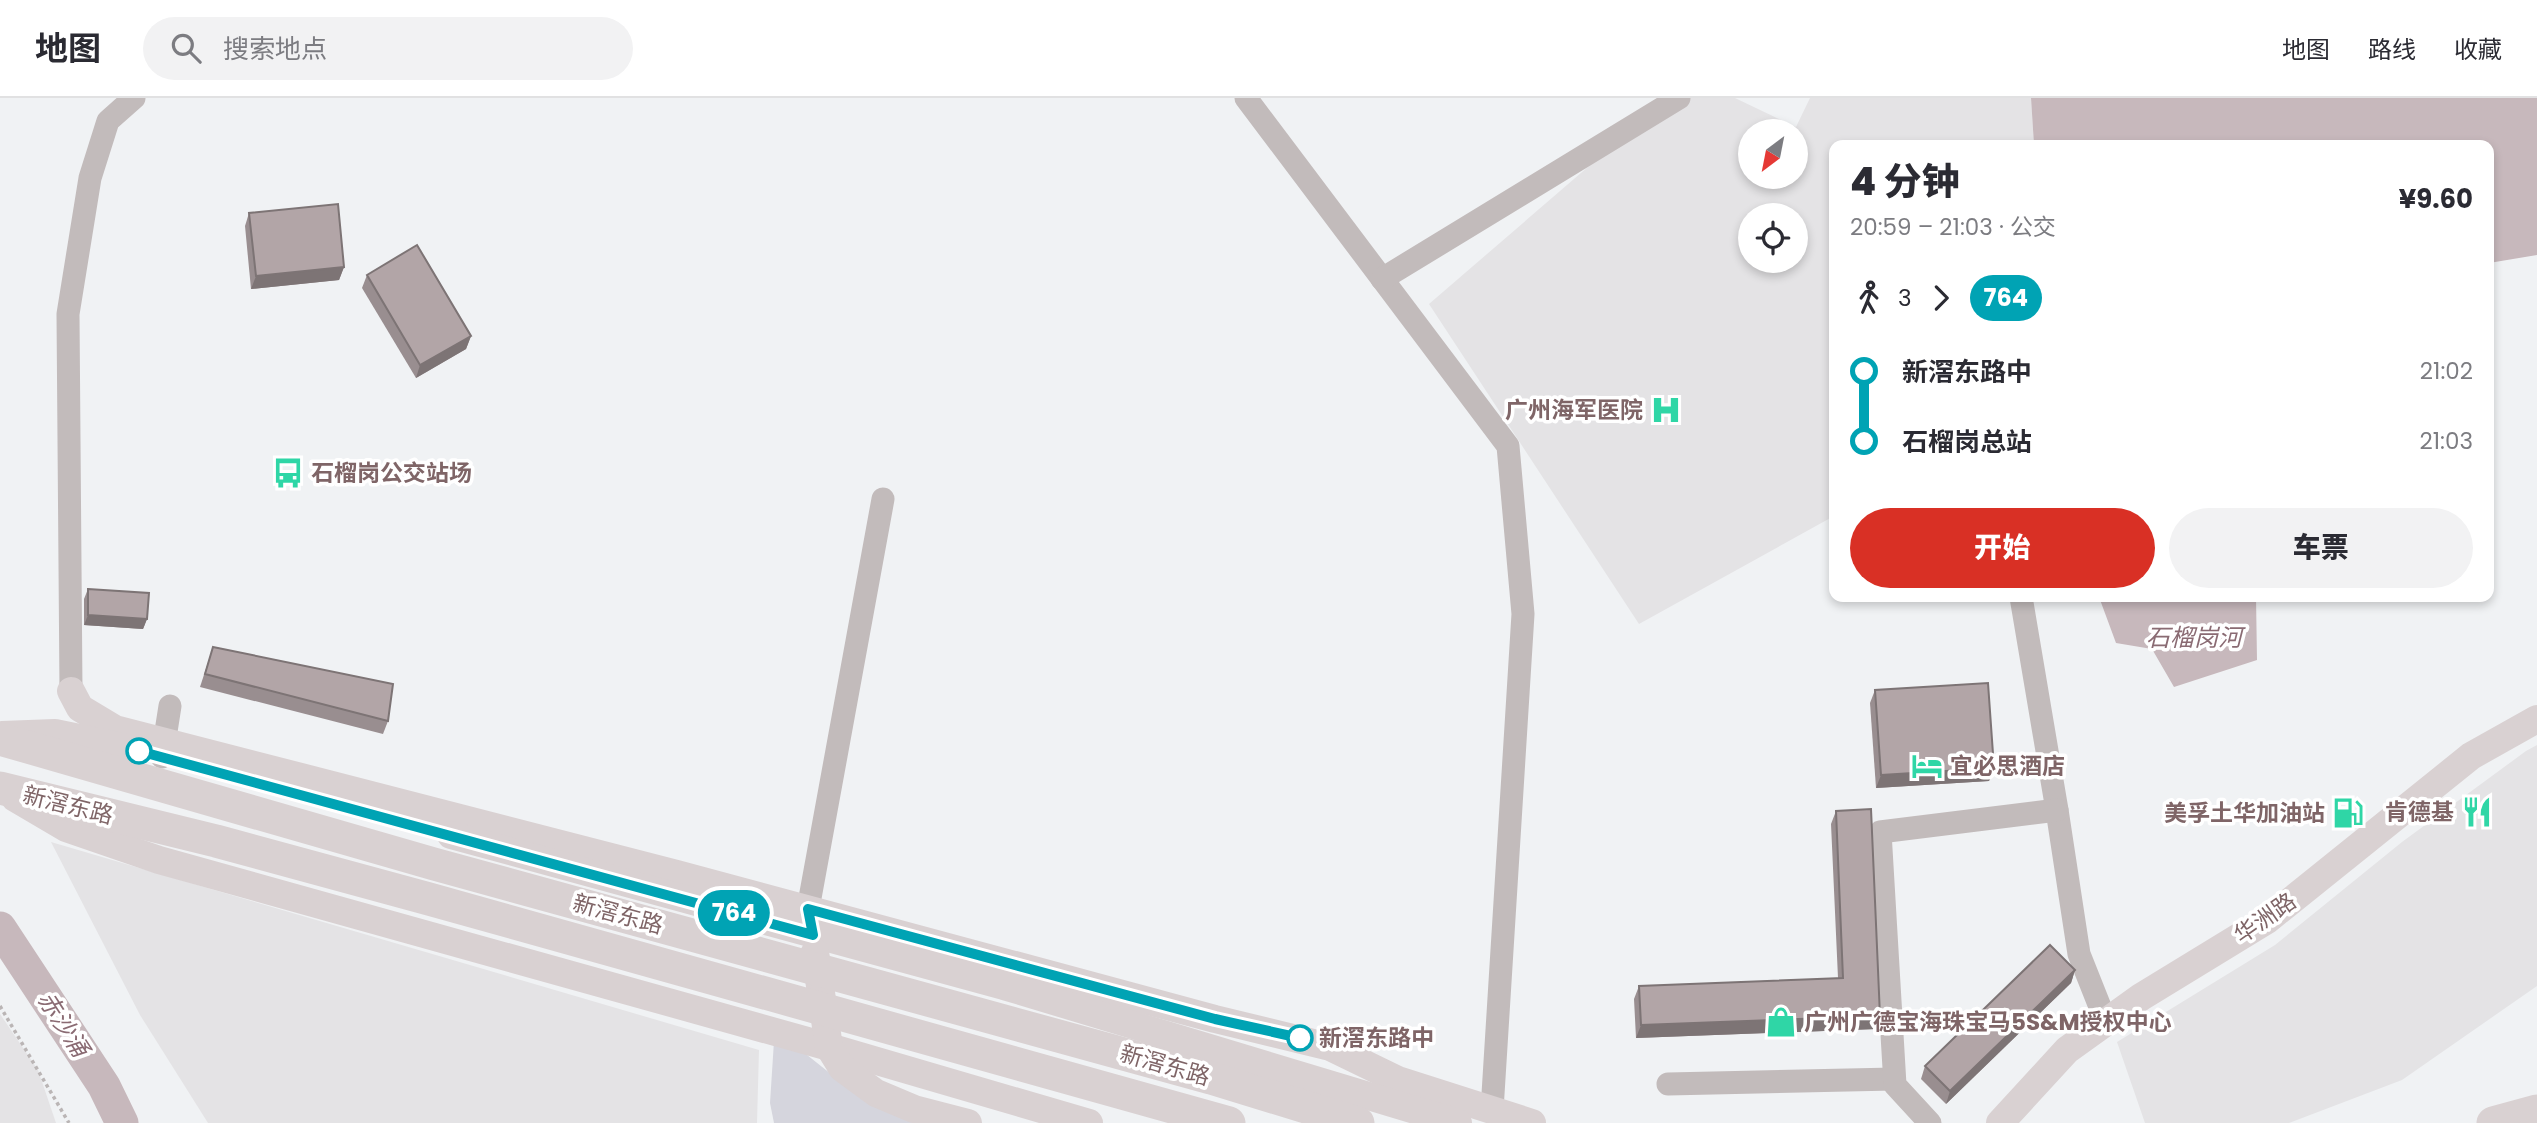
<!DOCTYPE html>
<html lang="zh">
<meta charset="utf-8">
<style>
:root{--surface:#fff;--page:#f2f2f3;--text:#2b2b33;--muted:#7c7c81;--line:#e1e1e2;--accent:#d93025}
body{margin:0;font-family:Poppins,"Noto Sans SC",sans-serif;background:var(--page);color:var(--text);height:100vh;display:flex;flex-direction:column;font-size:26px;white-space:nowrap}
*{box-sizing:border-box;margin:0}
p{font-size:23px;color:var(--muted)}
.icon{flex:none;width:38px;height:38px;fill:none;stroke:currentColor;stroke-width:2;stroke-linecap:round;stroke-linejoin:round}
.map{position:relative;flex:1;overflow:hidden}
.details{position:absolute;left:1829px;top:42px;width:665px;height:462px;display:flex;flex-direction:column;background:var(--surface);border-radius:14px;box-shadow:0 4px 10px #0003}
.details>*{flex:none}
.badge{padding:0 14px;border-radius:23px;font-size:24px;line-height:46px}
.needle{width:46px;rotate:212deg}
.buttons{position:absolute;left:1738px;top:21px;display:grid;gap:14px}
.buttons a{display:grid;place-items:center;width:70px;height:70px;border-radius:50%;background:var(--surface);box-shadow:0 4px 10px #0003;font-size:35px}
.map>.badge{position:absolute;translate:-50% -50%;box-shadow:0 0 0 4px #fff}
.legs{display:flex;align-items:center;gap:10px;height:77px;padding:0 21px;font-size:23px}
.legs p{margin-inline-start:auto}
.headline{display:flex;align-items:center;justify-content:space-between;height:119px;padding:0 21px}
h1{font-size:38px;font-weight:800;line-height:52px}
.primary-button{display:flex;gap:14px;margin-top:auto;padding:14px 21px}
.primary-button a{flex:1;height:80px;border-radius:42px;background:var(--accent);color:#fff;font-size:28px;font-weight:800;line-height:80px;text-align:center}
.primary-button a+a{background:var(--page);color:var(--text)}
ul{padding:0 21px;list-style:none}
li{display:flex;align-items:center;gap:24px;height:70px;font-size:26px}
li i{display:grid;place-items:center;width:10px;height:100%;margin:0 9px;background:currentColor}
li i::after{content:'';width:18px;height:18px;margin:-9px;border:5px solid;border-radius:50%;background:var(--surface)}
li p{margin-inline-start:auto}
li:first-child i{background:linear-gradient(#0000 50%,currentColor 0)}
li:last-child i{background:linear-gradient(currentColor 50%,#0000 0)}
header{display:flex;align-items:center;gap:42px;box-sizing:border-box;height:98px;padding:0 35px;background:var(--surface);border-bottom:2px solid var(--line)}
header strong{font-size:33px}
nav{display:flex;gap:38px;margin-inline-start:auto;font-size:24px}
.search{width:490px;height:63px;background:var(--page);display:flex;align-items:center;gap:18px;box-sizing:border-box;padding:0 24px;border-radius:38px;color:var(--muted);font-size:26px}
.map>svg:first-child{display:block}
.built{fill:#e4e3e5;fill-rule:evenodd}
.green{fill:#d5d5dd}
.water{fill:#c7b8bc}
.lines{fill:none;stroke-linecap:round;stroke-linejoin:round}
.river{stroke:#c7b8bc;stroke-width:33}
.path{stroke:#bab5b5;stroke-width:3.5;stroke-dasharray:3.5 3.5;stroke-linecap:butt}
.minor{stroke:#c2bbbb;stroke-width:23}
.major{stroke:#d9d1d2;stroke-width:28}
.highway{stroke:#d9d1d2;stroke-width:33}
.wall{fill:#998e90}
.shaded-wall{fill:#7d7475}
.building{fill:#b2a5a7;stroke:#7d7475;stroke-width:2}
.line-1-casing{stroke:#fff;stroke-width:16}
.line-1{stroke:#00a3b4;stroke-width:10}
.stop-1-dot{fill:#fff;stroke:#00a3b4;stroke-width:3.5}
.labels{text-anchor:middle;stroke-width:7;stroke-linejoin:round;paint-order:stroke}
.poi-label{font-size:23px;font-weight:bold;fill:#7f6567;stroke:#fff;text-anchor:end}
.street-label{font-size:23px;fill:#7f6567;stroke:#fff}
.stop-label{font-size:23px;font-weight:bold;fill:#7f6567;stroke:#fff;text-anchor:start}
.water-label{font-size:24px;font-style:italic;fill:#8a6b73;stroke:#fff}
</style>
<header>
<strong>地图</strong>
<div class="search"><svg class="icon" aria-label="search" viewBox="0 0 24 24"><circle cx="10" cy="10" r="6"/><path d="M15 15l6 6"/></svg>搜索地点</div>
<nav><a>地图</a><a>路线</a><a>收藏</a></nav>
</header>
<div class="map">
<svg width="2537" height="1025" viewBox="0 0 2537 1025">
<rect width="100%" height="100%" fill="#f0f2f4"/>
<g class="built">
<path d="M 1668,0 L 1735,0 L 1796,29 L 1810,0 L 2031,0 L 2034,47 L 1834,47 L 1834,418 L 1639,526 L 1429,206 ZM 1750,33 L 1796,33 L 1796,79 L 1750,79 ZM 1750,117 L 1796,117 L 1796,163 L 1750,163 Z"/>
<path d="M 2537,647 L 2537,888 L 2402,982 L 2289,1025 L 2145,1025 L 2117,944 L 2275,847 L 2402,744 L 2526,653 Z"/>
<path d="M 51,744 L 759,952 L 757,1025 L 208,1025 L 140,917 Z"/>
<path d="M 0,916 L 38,972 L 56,1025 L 0,1025 Z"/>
</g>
<path class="green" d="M 774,943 L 797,949 L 836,980 L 930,1025 L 774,1025 L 770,1005 Z"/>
<g class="water">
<path d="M 2031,0 L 2537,0 L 2537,157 L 2489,165 L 2488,47 L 2034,47 Z"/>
<path d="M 2099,499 L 2256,499 L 2257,562 L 2174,589 L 2152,551 L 2116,545 Z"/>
</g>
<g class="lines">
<path class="river" d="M 0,830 L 104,988 L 122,1025"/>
<path class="path" d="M 0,908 L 69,1025"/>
<g class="minor">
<path d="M 1246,0 L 1508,348 L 1523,516 L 1492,1012"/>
<path d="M 1382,181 L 1679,0"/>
<path d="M 2021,499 L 2057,712 L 2079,856 L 2106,924"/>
<path d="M 71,593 L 68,216 L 90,80 L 108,23 L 134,0"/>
<path d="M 162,659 L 170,608"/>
<path d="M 808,811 L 883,401"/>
<path d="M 1668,986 L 1894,981"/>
<path d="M 1930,1025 L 1895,987 L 1880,734 L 2057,712"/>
</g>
<g class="major">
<path d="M 71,593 L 80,610 L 115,631 L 677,776 L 1215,921 L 1330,949 L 1398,982 L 1532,1025"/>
<path d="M 2,637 L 55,635 L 128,650"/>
<path d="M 15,700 L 66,730 L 159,762 L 829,949 L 1089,1025"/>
<path d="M 451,737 L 1004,888 L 1458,1025"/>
<path d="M 815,854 L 829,949 L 842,970 L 876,995 L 914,1011 L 968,1025"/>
<path d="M 2000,1025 L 2067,952 L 2141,899 L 2267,822 L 2471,658 L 2537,621"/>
</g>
<g class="highway">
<path d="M 0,641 L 434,766 L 1211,980 L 1358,1025"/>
<path d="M 0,690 L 216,743 L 429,801 L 1229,1025"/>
<path d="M 2493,1025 L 2537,1013"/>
</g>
</g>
<g class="wall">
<path d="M 249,115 L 344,169 L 339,182 L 251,191 L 245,128 Z"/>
<path d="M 367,177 L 471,238 L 466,251 L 416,280 L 362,190 Z"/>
<path d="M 88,491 L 147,521 L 143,531 L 84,527 L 84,501 Z"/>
<path d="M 213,549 L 388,623 L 383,636 L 200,589 Z"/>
<path d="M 1875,592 L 1994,670 L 1989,683 L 1876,690 L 1870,605 Z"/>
<path d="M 1836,713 L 1880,918 L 1876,931 L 1636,940 L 1634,901 L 1639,888 L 1838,880 L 1831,726 Z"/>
<path d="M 2075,872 L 2071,885 L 1946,1006 L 1921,981 L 1925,968 Z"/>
</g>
<g class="shaded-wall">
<path d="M 344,169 L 339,182 L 251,191 L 256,178 Z"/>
<path d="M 471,238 L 466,251 L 416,280 L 420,267 Z"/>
<path d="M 88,517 L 147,521 L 143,531 L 84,527 Z"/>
<path d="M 1994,670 L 1989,683 L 1876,690 L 1881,677 Z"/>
<path d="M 2075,872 L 2071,885 L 1946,1006 L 1950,993 Z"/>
<path d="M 1880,918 L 1876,931 L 1636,940 L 1641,927 Z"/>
</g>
<g class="building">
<path d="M 338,106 L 344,169 L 256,178 L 249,115 Z"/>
<path d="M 417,147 L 471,238 L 420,267 L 367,177 Z"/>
<path d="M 88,491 L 149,495 L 147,521 L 88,517 Z"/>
<path d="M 213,549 L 393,586 L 388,623 L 205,576 Z"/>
<path d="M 1988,585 L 1994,670 L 1881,677 L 1875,592 Z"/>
<path d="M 1871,711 L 1880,918 L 1641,927 L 1639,888 L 1843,880 L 1836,713 Z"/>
<path d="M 2050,847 L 2075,872 L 1950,993 L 1925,968 Z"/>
</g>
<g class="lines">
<g class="line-1-casing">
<path id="line-1" d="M 139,653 L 813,837 L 808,811 L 1215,921 L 1300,940"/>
</g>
<use href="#line-1" class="line-1"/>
</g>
<defs>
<g id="hospital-bare" transform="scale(2.415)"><path d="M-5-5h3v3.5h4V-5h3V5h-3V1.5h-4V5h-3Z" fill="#2fd6a6" stroke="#fff" stroke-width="2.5" paint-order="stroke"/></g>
<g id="bus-bare" transform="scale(2.415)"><path d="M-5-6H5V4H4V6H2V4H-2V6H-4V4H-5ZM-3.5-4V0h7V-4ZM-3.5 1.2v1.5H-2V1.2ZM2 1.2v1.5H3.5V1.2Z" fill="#2fd6a6" stroke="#fff" stroke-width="2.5" paint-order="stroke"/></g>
<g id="hotel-bare" transform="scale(2.415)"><path d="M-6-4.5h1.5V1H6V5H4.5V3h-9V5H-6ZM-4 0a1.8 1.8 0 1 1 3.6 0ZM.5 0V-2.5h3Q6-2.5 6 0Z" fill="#2fd6a6" stroke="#fff" stroke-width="2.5" paint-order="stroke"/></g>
<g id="restaurant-bare" transform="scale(2.415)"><path d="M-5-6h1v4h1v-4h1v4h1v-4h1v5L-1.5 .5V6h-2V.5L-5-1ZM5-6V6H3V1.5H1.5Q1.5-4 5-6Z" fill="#2fd6a6" stroke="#fff" stroke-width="2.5" paint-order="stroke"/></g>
<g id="fuel-bare" transform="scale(2.415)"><path d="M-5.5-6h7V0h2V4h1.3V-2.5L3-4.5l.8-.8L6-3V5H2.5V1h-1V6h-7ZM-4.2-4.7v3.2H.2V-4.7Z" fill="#2fd6a6" stroke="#fff" stroke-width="2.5" paint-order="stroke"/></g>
<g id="shop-bare" transform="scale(2.415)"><path d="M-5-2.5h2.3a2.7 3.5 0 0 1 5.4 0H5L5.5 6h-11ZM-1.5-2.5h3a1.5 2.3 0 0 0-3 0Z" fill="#2fd6a6" stroke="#fff" stroke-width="2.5" paint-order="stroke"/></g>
</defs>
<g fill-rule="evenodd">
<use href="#hospital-bare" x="1666" y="312"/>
<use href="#bus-bare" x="288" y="375"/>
<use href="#hotel-bare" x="1927" y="668"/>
<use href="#restaurant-bare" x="2477" y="714"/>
<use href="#fuel-bare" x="2348" y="715"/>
<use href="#shop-bare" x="1781" y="924"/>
</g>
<g class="stop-1-dot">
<circle cx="139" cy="653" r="12"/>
<circle cx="1300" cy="940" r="12"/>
</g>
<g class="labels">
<g class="poi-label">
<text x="1643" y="320">广州海军医院</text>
<text x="311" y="383" text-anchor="start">石榴岗公交站场</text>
<text x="1950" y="676" text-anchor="start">宜必思酒店</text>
<text x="2454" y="722">肯德基</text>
<text x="2325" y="723">美孚土华加油站</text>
<text x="1804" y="932" text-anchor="start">广州广德宝海珠宝马5S&amp;M授权中心</text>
</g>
<g class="street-label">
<text transform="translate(68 707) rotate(14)" y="8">新滘东路</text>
<text transform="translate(618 816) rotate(15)" y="8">新滘东路</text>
<text transform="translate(2265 820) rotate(-35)" y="8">华洲路</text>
<text transform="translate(1165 967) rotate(16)" y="8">新滘东路</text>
</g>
<g class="stop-label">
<text x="1319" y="948">新滘东路中</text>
</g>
<g class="water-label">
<text x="2194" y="548">石榴岗河</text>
<text transform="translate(63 926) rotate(57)" y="8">赤沙涌</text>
</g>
</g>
</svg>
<div class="buttons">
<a><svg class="needle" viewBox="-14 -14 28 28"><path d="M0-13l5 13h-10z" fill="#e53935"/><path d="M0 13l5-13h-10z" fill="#7c7c81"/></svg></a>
<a><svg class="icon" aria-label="locate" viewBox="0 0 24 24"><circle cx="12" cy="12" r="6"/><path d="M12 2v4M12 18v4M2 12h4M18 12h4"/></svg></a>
</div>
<b class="badge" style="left:734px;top:815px;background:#00a3b4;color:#fff">764</b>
<section class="details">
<div class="headline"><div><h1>4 分钟</h1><p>20:59 – 21:03 · 公交</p></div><b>¥9.60</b></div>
<div class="legs"><svg class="icon" aria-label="walk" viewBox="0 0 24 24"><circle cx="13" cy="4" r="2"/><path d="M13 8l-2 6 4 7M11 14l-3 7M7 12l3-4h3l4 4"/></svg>3<svg class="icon" aria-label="forward" viewBox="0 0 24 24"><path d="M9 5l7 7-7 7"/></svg><b class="badge" style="background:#00a3b4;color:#fff">764</b></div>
<ul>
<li><i style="color:#00a3b4"></i><b>新滘东路中</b><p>21:02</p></li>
<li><i style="color:#00a3b4"></i><b>石榴岗总站</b><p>21:03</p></li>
</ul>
<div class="primary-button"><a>开始</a><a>车票</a></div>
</section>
</div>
